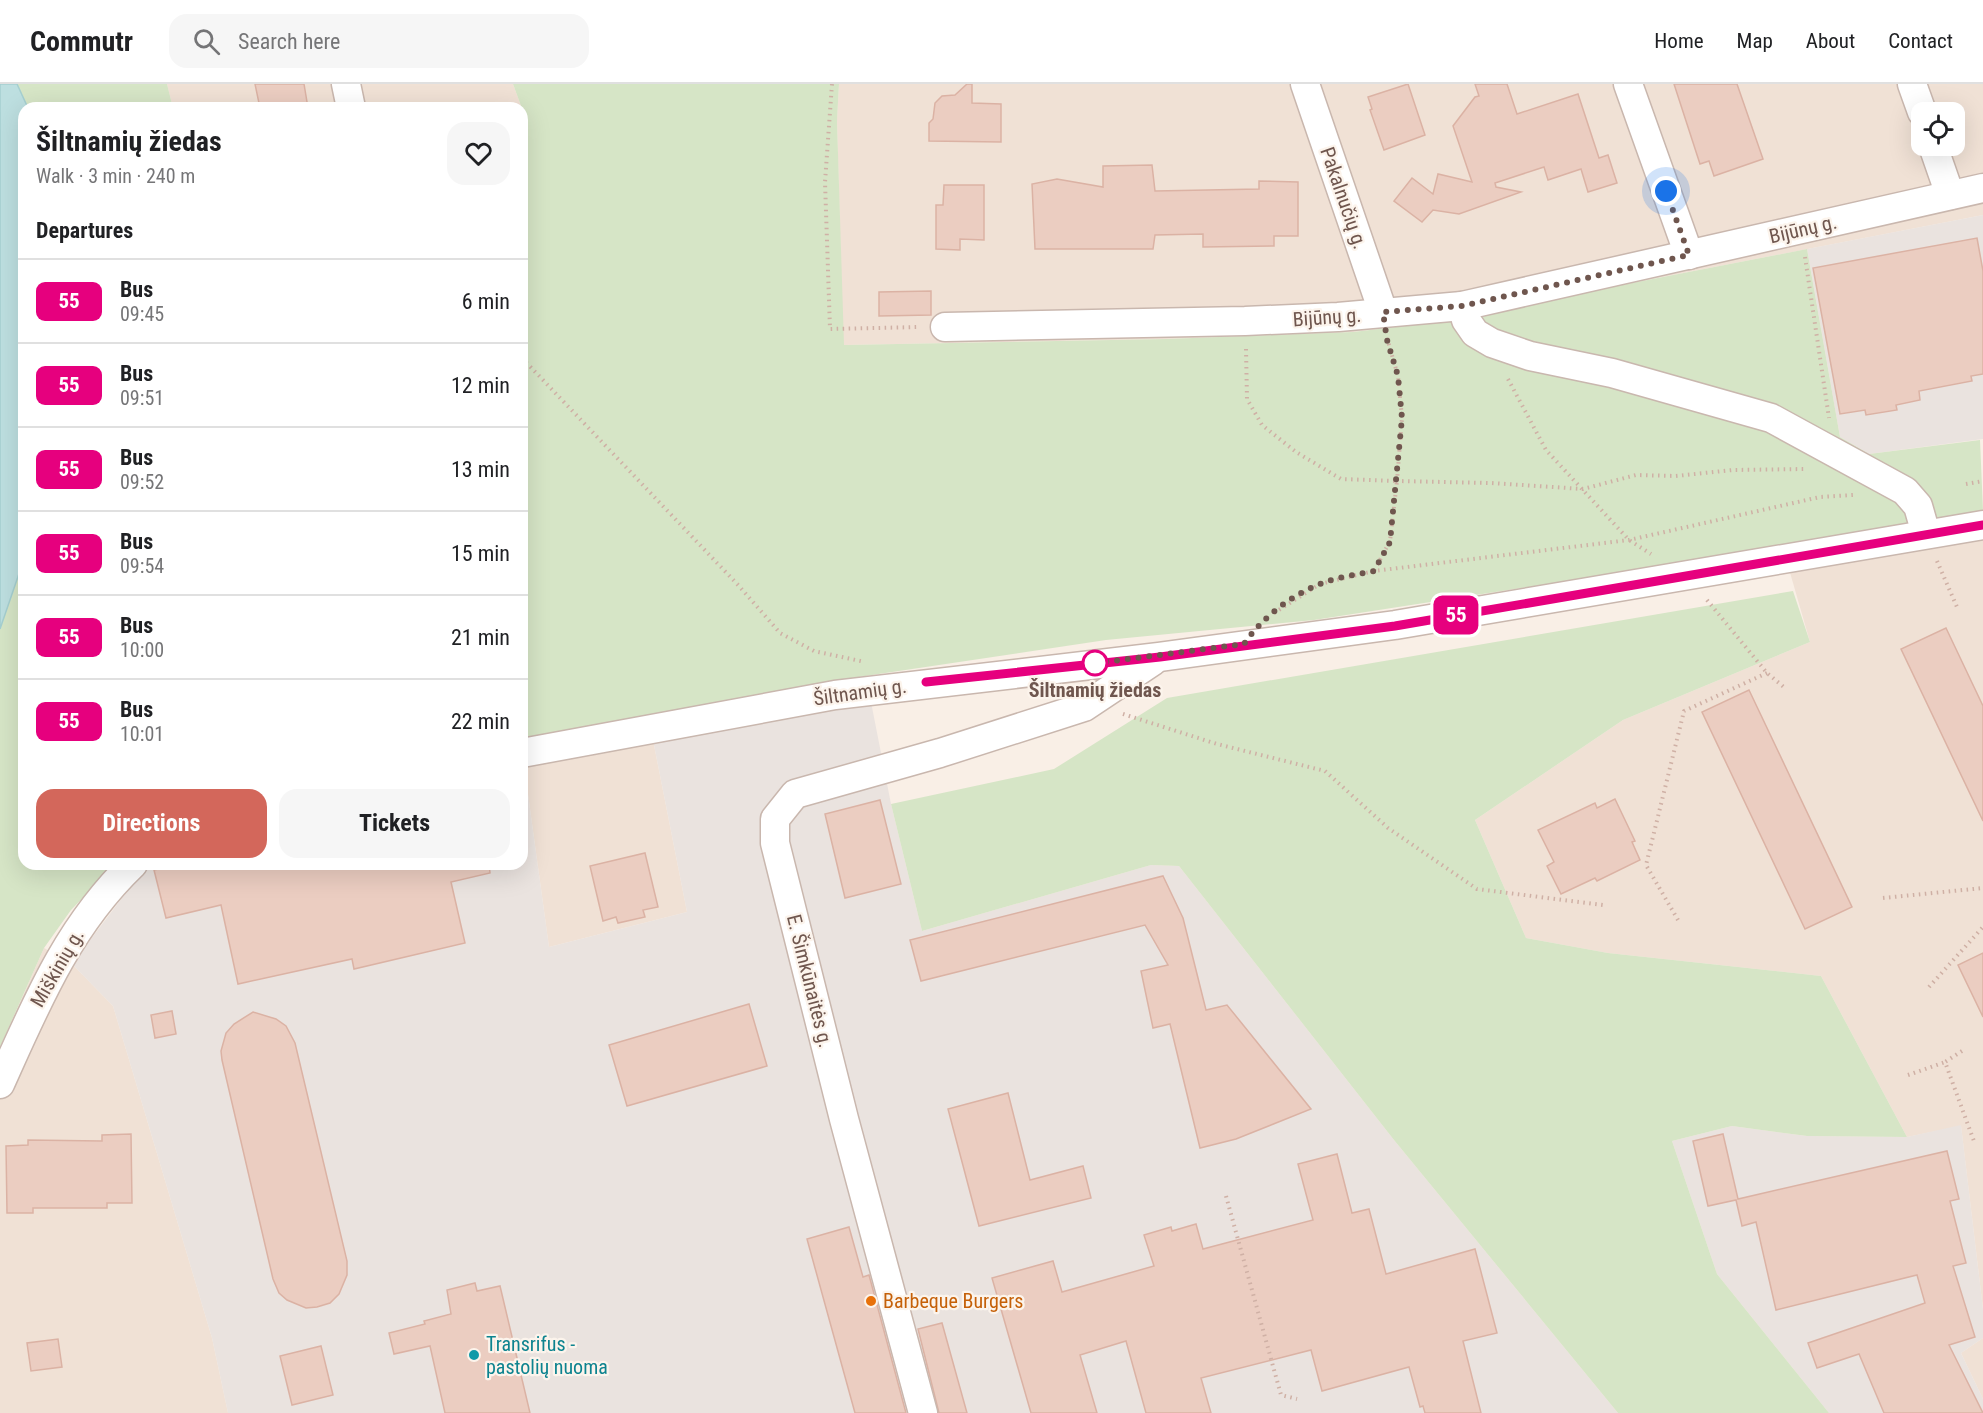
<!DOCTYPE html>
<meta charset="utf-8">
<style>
:root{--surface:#fff;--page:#f6f6f6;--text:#202124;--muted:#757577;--line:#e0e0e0;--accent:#d3675b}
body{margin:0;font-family:"Roboto Condensed",sans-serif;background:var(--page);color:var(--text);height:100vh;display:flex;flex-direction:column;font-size:22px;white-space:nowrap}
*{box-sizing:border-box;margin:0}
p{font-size:20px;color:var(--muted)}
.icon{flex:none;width:33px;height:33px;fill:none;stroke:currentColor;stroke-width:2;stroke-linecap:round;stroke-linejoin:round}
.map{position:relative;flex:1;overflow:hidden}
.sheet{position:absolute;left:18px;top:18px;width:510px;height:768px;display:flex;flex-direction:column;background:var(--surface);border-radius:18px;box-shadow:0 6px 24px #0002}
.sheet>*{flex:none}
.badge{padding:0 12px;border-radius:9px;font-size:21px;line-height:39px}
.buttons{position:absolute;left:1911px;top:18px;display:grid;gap:12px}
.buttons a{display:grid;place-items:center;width:54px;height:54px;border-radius:12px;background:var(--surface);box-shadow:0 6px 24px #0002;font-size:30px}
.you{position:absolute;width:30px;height:30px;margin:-15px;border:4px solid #fff;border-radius:50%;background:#1a73e8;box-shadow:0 0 0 9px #1a73e833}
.map>.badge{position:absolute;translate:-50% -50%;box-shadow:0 0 0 3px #fff}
h2{padding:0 18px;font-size:22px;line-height:54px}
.round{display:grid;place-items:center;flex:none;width:63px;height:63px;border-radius:18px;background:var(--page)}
.overview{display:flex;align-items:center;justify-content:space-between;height:102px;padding:0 18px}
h1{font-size:28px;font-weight:700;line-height:45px}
.cta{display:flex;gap:12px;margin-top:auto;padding:12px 18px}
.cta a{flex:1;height:69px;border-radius:18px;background:var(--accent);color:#fff;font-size:24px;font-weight:700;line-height:69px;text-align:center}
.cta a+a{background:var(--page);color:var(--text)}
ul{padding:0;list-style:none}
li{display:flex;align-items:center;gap:18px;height:84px;padding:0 18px;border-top:2px solid var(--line)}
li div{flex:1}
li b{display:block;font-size:22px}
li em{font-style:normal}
li .badge{min-width:66px;font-weight:700;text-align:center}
header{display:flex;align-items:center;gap:36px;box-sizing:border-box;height:84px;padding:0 30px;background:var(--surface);border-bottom:2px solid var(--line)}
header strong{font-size:28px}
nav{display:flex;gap:33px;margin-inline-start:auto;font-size:21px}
.search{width:420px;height:54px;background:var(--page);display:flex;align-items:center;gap:15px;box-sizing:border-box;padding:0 21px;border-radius:18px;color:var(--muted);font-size:22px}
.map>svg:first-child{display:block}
.residential{fill:#f0e1d5;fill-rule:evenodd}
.industrial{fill:#eae3df}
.green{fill:#d6e5c6}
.water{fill:#bddfe0;stroke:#a5cfd0;stroke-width:1.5}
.building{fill:#ebcdc1;stroke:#dbb2a4;stroke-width:1.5}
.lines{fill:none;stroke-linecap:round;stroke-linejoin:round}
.minor-casing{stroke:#c9b7ae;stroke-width:31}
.path{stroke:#cfb0a5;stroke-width:4;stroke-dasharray:1.5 4.5;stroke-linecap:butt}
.minor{stroke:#fff;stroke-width:28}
.line-casing{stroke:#fff;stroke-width:14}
.line{stroke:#e6007e;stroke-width:9}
.walk{stroke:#6f564e;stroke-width:6;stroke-dasharray:0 10.8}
.stop-dot{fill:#fff;stroke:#e6007e;stroke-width:3}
.food-dot{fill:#e8710a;stroke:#fcf4ec;stroke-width:2}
.culture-dot{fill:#0f9aa8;stroke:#fcf4ec;stroke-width:2}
.labels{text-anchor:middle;stroke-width:4.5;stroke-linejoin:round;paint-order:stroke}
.street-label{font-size:20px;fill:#6f564e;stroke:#fcf4ec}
.stop-label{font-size:20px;font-weight:bold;fill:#6f564e;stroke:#fcf4ec}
.food-label{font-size:20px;fill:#c56008;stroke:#fcf4ec;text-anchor:start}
.culture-label{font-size:20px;fill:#0d838f;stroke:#fcf4ec;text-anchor:start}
</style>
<header>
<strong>Commutr</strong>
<div class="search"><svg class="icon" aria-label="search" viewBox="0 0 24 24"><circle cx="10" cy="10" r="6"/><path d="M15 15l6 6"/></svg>Search here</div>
<nav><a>Home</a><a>Map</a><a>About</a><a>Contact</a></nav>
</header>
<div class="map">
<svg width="1983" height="1329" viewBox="0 0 1983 1329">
<rect width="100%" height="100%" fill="#f9efe6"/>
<g class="residential">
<path d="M 167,0 L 513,0 L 528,41 L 522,43 L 522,24 L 173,24 Z"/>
<path d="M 839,0 L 1983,0 L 1983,131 L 1421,240 L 1353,248 L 1166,255 L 843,261 L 837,36 ZM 1922,28 L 1954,28 L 1954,62 L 1922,62 Z"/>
<path d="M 1983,452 L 1983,1225 L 1961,1042 L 1907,1053 L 1821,892 L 1608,869 L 1526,854 L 1475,736 L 1623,636 L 1810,558 L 1789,485 Z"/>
<path d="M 653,656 L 687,828 L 549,863 L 524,681 Z"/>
<path d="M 44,864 L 72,880 L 113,922 L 212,1254 L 228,1329 L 0,1329 L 0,963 Z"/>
<path d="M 1983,1254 L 1983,1315 L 1961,1269 Z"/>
</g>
<g class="industrial">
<path d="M 1983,131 L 1983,355 L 1869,370 L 1840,353 L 1807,165 Z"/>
<path d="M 871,618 L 891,720 L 922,847 L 1151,781 L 1179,782 L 1394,1056 L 1618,1329 L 228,1329 L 212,1254 L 113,922 L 72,880 L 144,785 L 150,780 L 522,780 L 524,681 L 549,863 L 687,828 L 653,656 Z"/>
<path d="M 1961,1041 L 1983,1225 L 1983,1254 L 1961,1269 L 1983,1315 L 1983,1329 L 1829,1329 L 1717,1190 L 1672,1057 L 1732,1042 L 1807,1052 L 1907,1053 Z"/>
</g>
<g class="green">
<path d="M 17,0 L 167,0 L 173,24 L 28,24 Z"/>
<path d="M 513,0 L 839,0 L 837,37 L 844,261 L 1166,255 L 1353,248 L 1421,240 L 1807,165 L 1840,353 L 1869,370 L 1980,356 L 1983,427 L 1632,487 L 1314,536 L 1106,556 L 845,595 L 522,654 L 522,43 L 528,41 Z"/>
<path d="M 24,475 L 24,780 L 116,780 L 71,826 L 44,864 L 0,963 L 0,545 Z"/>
<path d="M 1793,507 L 1810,558 L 1623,636 L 1475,736 L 1526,854 L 1608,869 L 1821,892 L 1907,1053 L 1807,1052 L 1732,1042 L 1672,1057 L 1717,1190 L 1829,1329 L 1618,1329 L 1394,1056 L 1179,782 L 1151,781 L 922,847 L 891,720 L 1054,685 L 1167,614 Z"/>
</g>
<path class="water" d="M 0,0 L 17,0 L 28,24 L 24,24 L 24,475 L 0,545 Z"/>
<g class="building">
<path d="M 255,0 L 304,0 L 308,24 L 260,24 Z"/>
<path d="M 967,0 L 972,0 L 972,19 L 1001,20 L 1001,58 L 929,57 L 929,39 L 933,35 L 935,19 L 942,12 L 955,11 Z"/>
<path d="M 1408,0 L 1425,51 L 1384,66 L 1370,26 L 1372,25 L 1368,13 Z"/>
<path d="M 1475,0 L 1507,0 L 1517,30 L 1578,10 L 1599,74 L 1608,71 L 1617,99 L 1588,108 L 1581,85 L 1548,96 L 1544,83 L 1495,99 L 1496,103 L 1521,108 L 1459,130 L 1433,126 L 1422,138 L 1394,117 L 1412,94 L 1433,110 L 1438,90 L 1472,98 L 1453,42 L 1475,13 L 1479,12 Z"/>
<path d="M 1674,0 L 1737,0 L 1763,75 L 1714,92 L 1709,77 L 1700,80 Z"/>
<path d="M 1152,81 L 1155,107 L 1259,105 L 1259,97 L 1298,98 L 1298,152 L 1274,152 L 1274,162 L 1203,163 L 1203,150 L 1155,151 L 1153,165 L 1035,165 L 1032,100 L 1057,95 L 1103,103 L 1103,82 Z"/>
<path d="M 944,101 L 984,101 L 984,156 L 960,155 L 960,166 L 936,165 L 936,121 L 943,121 Z"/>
<path d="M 1977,154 L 1983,187 L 1983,290 L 1971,292 L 1972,297 L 1919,307 L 1920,316 L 1896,321 L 1897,326 L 1866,331 L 1865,326 L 1840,330 L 1813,184 Z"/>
<path d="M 931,207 L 931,231 L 879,232 L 879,208 Z"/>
<path d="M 1946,544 L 1983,622 L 1983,737 L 1901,565 Z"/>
<path d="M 1749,606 L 1852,823 L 1805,845 L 1702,628 Z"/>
<path d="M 1615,715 L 1635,757 L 1632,758 L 1640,776 L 1597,797 L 1595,794 L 1561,810 L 1547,782 L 1554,778 L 1538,746 L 1595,719 L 1597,724 Z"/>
<path d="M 880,716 L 901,800 L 845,814 L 825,730 Z"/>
<path d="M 645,769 L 658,823 L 643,826 L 645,833 L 618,839 L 616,833 L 603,837 L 590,782 Z"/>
<path d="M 179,780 L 489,780 L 490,789 L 451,798 L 465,859 L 354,885 L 352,875 L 238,900 L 221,821 L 166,834 L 154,786 Z"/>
<path d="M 1163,792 L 1183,834 L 1206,926 L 1227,921 L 1311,1025 L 1236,1055 L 1200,1064 L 1170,940 L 1153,944 L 1141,887 L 1168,881 L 1145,841 L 921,897 L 910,856 Z"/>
<path d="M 1983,869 L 1983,933 L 1958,881 Z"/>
<path d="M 749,920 L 767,982 L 627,1022 L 609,961 Z"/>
<path d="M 172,927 L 176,950 L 155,954 L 151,931 Z"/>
<path d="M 253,928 L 276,935 L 286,942 L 295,959 L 347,1177 L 347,1191 L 339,1210 L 330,1219 L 317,1223 L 306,1224 L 287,1216 L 279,1209 L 273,1195 L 222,976 L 221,967 L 226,949 L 234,940 Z"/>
<path d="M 1008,1009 L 1030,1096 L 1083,1082 L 1091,1114 L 979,1142 L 948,1025 Z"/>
<path d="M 131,1050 L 132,1119 L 107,1119 L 107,1124 L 33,1124 L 33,1129 L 7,1129 L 6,1062 L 28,1061 L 28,1056 L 102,1057 L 102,1051 Z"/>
<path d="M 1723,1050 L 1738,1115 L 1947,1067 L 1959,1115 L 1950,1117 L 1966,1179 L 1953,1182 L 1975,1253 L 1949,1261 L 1983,1329 L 1884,1329 L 1859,1270 L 1817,1284 L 1808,1259 L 1925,1219 L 1917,1191 L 1776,1226 L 1756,1138 L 1742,1142 L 1736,1116 L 1708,1122 L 1693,1057 Z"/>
<path d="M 1337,1070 L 1352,1129 L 1369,1125 L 1386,1190 L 1475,1165 L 1497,1249 L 1463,1257 L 1481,1329 L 1425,1329 L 1423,1322 L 1420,1323 L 1409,1283 L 1322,1307 L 1311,1266 L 1201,1294 L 1211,1329 L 1146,1329 L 1126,1257 L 1080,1271 L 1097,1329 L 1031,1329 L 992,1194 L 1053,1177 L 1062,1208 L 1154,1182 L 1144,1151 L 1171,1143 L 1172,1147 L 1196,1140 L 1203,1165 L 1313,1136 L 1298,1080 Z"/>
<path d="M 849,1143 L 863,1193 L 869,1191 L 906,1329 L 855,1329 L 807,1155 Z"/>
<path d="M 475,1199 L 477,1207 L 500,1202 L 530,1329 L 445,1329 L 430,1262 L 394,1270 L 389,1249 L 425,1240 L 424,1237 L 451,1230 L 447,1206 Z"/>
<path d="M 942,1239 L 967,1329 L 939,1329 L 918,1245 Z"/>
<path d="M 58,1255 L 62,1283 L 31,1287 L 27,1259 Z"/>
<path d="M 321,1262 L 333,1311 L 292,1321 L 280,1272 Z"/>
</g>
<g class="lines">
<g class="minor-casing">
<g id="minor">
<path d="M 346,0 L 351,24"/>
<path d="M 1305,0 L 1383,228"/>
<path d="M 1628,0 L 1689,171"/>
<path d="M 1912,0 L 1922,28"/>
<path d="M 1933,62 L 1950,111"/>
<path d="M 1462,222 L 1466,236 L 1475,249 L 1492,259 L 1530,272 L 1612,289 L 1771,334 L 1905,407 L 1918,422 L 1926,450"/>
<path d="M 945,243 L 1245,237 L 1338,233 L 1462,222 L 1983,104"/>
<path d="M 522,669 L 835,611 L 1159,573 L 1395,541 L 1983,441"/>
<path d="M 0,1000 C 36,920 68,842 133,780"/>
<path d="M 923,1329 L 844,1035 L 775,759 L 775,735 L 795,710 L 940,669 L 1084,623 L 1153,577"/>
</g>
</g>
<g class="path">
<path d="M 832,0 L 825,98 L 830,245 L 920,243"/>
<path d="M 1805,173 L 1829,334"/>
<path d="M 1387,254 L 1398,292 L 1402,334 L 1397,397 L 1491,399 L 1583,405 L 1636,391 L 1676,392 L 1733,386 L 1806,385"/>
<path d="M 1246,265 L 1247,315 L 1262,341 L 1296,368 L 1341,395 L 1397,397 L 1390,457 L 1374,487"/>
<path d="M 522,274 L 739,502 L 780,549 L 814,567 L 865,578"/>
<path d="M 1508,295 L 1546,366 L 1629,456 L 1651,470"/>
<path d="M 1966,400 L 1983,397"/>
<path d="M 1937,477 L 1957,523"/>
<path d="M 1707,516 L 1767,589 L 1785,604"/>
<path d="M 1274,529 L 1320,500 L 1374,487 L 1629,456 L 1820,413 L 1853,411"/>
<path d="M 1123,630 L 1217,660 L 1325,687 L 1388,744 L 1477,805 L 1603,821"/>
<path d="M 1883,814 L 1983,804"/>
<path d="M 1678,836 L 1646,781 L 1684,627 L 1767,589"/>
<path d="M 1929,903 L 1983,843"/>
<path d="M 1962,967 L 1945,978 L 1975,1060"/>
<path d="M 1908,991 L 1945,978"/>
<path d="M 1226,1112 L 1281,1311 L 1297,1315"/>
</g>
<use href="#minor" class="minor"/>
</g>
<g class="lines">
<g class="line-casing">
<path id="line" d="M 926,598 L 1160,573 L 1395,542 L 1983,441"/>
</g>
<use href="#line" class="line"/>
<path class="walk" d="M 1095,579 L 1090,580 L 1244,560 C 1262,534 1290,512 1320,500 C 1336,493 1357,491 1374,487 L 1390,458 L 1402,334 L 1398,292 L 1387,256 L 1383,228 L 1462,222 L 1689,171 L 1666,107"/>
</g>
<circle class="stop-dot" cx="1095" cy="579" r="12"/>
<circle class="food-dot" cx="871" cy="1217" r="6"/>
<circle class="culture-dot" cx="474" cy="1271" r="6"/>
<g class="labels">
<g class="street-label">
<text transform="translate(1344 114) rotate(71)" y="7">Pakalnučių g.</text>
<text transform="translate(1803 145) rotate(-13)" y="7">Bijūnų g.</text>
<text transform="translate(1327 233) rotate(-4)" y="7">Bijūnų g.</text>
<text transform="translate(860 608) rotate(-8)" y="7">Šiltnamių g.</text>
<text transform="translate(57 884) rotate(-60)" y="7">Miškinių g.</text>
<text transform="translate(810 897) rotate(76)" y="7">E. Šimkūnaitės g.</text>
</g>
<g class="stop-label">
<text x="1095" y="613">Šiltnamių žiedas</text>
</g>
<g class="food-label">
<text x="883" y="1224">Barbeque Burgers</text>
</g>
<g class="culture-label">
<text x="486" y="1267">Transrifus -<tspan x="486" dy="23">pastolių nuoma</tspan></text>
</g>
</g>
</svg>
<div class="buttons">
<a><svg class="icon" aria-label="locate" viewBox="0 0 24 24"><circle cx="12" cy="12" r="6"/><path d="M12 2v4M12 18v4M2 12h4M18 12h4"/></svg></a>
</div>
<div class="you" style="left:1666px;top:107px"></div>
<b class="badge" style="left:1456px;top:531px;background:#e6007e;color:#fff">55</b>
<section class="sheet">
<div class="overview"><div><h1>Šiltnamių žiedas</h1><p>Walk · 3 min · 240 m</p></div><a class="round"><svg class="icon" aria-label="heart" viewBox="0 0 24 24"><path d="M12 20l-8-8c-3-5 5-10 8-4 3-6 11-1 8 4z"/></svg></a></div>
<h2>Departures</h2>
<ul>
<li><span class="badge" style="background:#e6007e;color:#fff">55</span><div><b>Bus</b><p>09:45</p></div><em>6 min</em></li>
<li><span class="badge" style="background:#e6007e;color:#fff">55</span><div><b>Bus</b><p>09:51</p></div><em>12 min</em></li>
<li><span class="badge" style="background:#e6007e;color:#fff">55</span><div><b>Bus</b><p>09:52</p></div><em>13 min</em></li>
<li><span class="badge" style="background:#e6007e;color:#fff">55</span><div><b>Bus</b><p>09:54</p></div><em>15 min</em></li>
<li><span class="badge" style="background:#e6007e;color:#fff">55</span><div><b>Bus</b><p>10:00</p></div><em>21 min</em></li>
<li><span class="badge" style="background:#e6007e;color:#fff">55</span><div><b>Bus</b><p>10:01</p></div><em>22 min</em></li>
</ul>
<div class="cta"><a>Directions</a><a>Tickets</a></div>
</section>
</div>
